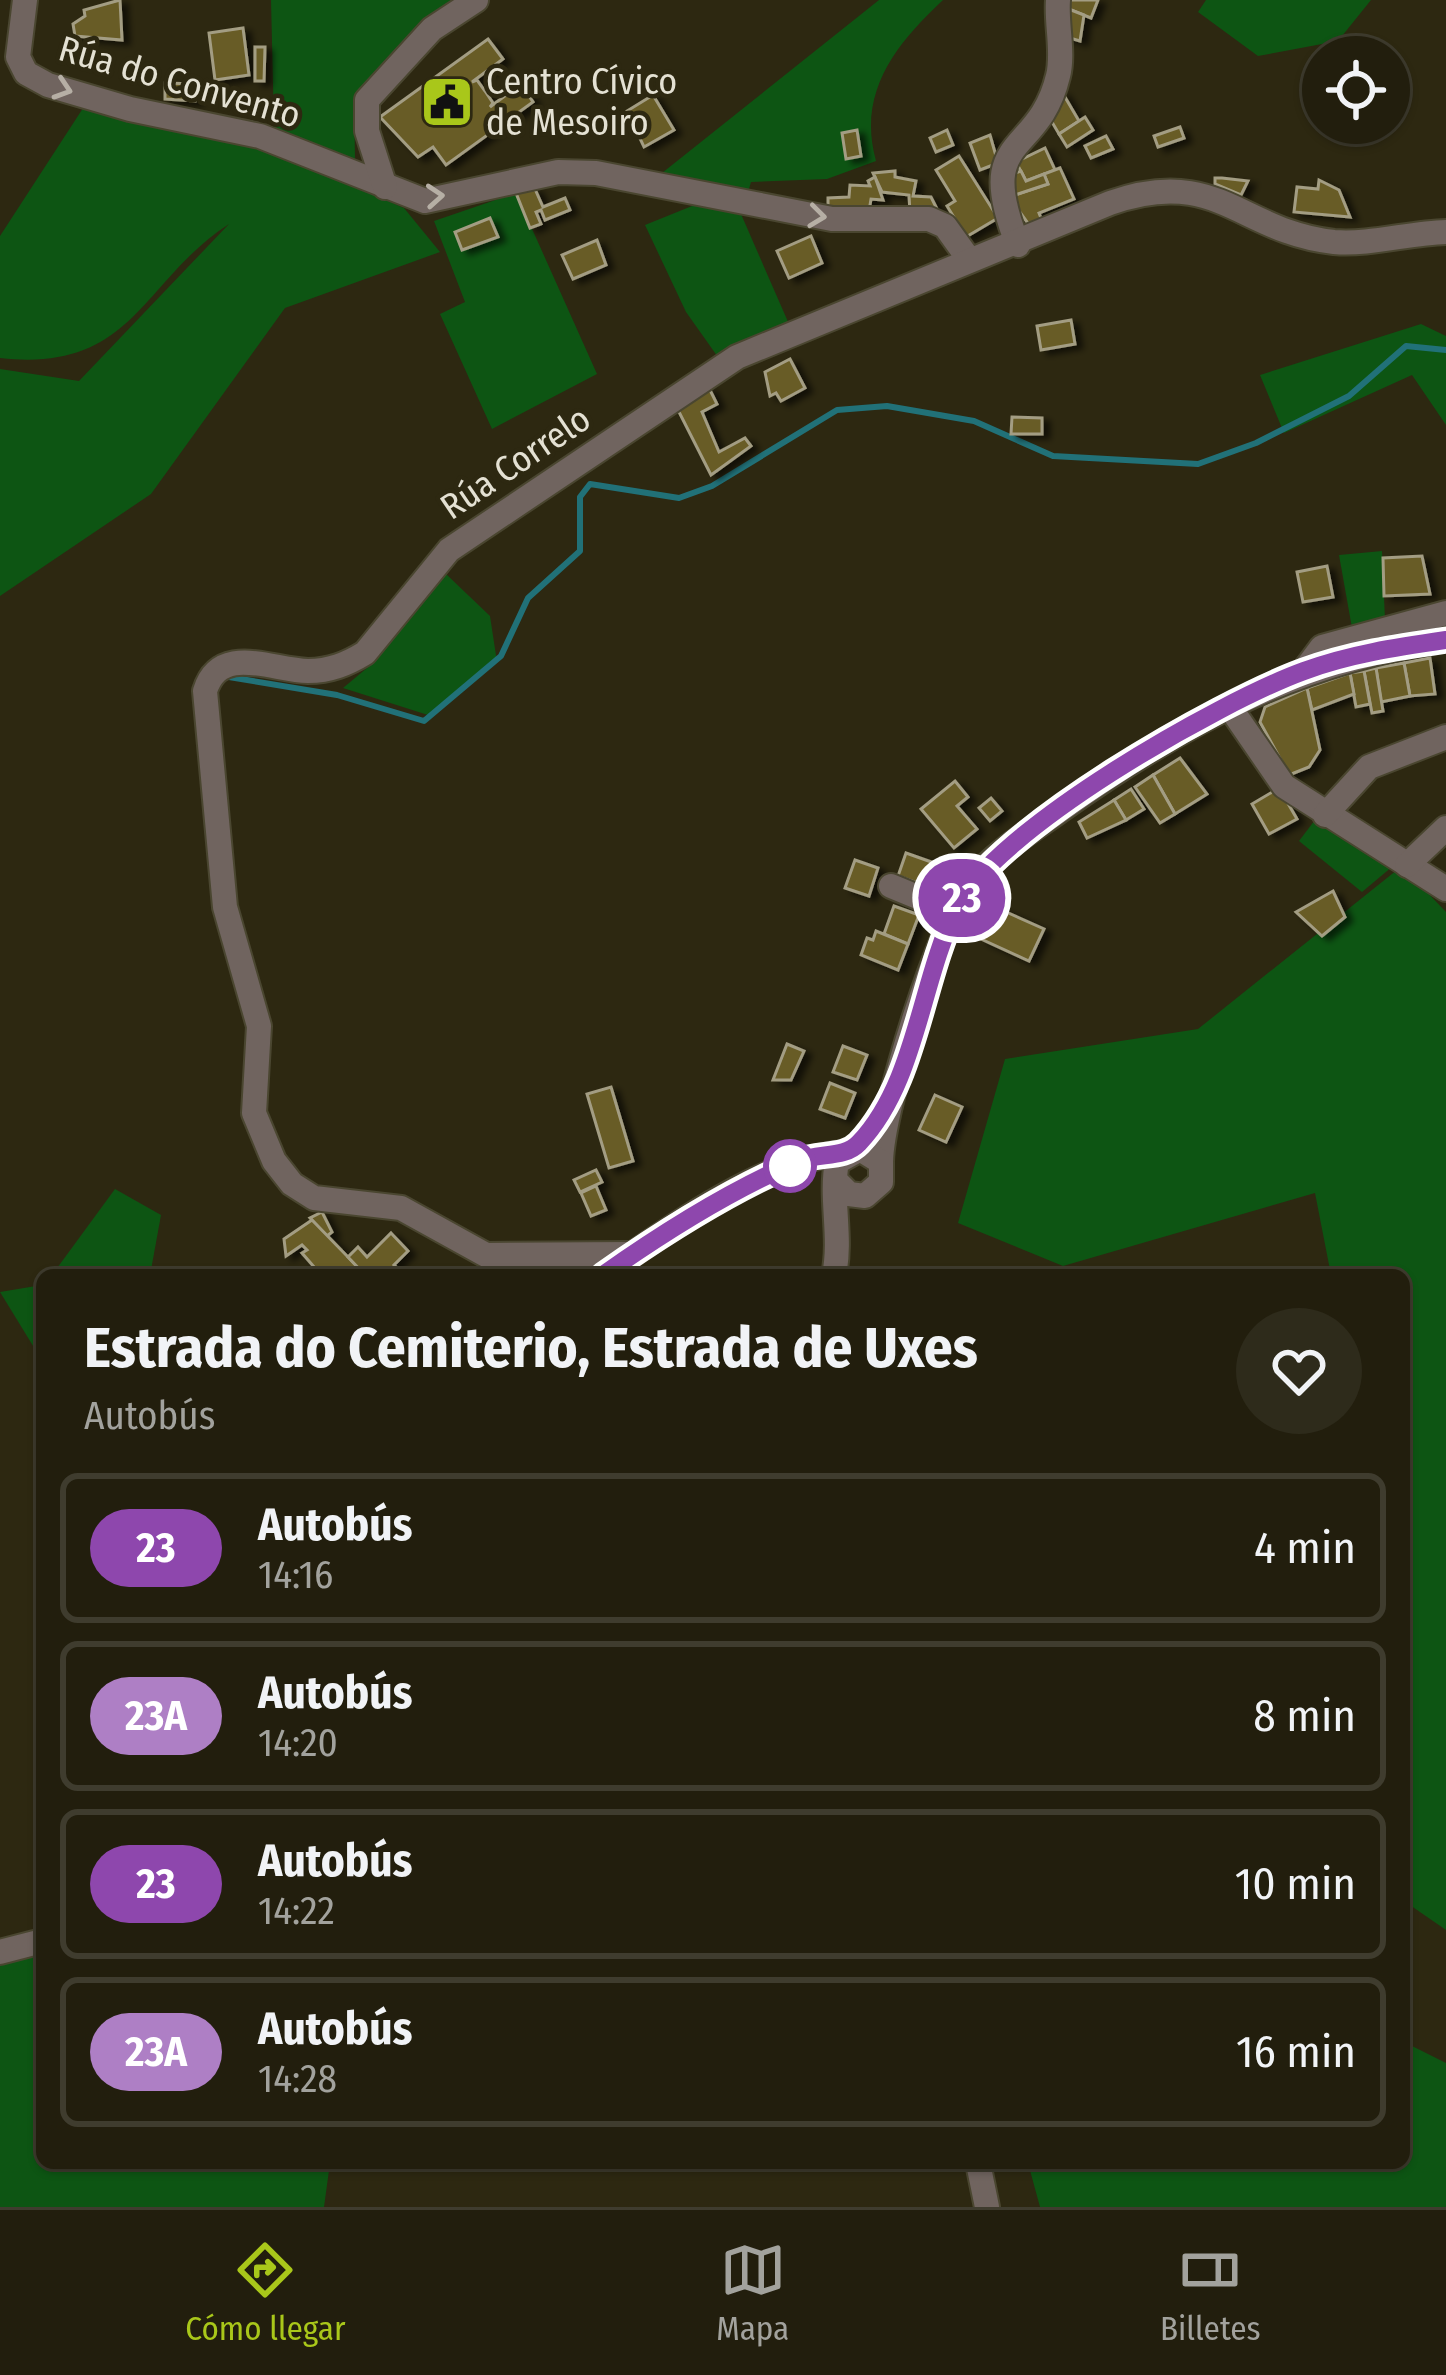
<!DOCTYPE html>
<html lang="es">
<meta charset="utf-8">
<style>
:root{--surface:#221e0d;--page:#2e2b1b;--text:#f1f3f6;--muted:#a2a29d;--line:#3f3c2e;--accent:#a9c71a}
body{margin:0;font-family:"Fira Sans Condensed",sans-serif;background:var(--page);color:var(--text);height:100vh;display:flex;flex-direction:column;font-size:45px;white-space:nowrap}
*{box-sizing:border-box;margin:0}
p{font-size:39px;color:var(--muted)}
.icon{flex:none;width:66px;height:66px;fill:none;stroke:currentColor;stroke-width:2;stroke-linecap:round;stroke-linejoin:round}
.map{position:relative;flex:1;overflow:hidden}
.details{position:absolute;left:36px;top:1269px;width:1374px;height:900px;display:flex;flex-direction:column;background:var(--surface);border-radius:18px;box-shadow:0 3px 9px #0004,0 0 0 3px var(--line)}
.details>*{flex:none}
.badge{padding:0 24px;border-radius:39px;font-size:42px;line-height:78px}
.controls{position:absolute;left:1302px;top:36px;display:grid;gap:24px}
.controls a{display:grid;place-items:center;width:108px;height:108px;border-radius:50%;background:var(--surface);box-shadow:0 3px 9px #0004,0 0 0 3px var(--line);font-size:60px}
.map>.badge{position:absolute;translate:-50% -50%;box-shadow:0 0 0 6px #fff}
.round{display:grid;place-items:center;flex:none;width:126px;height:126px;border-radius:63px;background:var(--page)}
.head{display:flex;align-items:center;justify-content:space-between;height:204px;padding:0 48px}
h1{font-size:57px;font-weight:700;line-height:90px}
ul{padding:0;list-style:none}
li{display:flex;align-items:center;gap:36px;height:150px;margin:0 24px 18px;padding:0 24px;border:6px solid var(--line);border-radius:18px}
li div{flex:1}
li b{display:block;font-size:45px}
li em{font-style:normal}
li .badge{min-width:132px;font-weight:700;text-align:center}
.tabs{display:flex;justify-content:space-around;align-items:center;height:168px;border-top:3px solid var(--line);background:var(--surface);font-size:33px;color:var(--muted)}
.tabs a{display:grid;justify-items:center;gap:6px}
.tabs .active{color:var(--accent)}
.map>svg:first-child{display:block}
.green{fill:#0d5513}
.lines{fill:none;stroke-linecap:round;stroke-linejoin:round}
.stream{stroke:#217178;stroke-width:6}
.building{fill:#685b25;stroke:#a39d83;stroke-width:3;filter:url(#shadow)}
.minor-casing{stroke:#4a4630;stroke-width:28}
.minor{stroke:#70645f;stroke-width:24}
.oneway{stroke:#b6afa5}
.line-casing{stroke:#fff;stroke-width:27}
.line{stroke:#8e47ad;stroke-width:18}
.stop-dot{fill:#fff;stroke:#8e47ad;stroke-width:6}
.labels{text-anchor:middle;stroke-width:9;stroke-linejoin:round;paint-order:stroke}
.street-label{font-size:36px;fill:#e4e1d3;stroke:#2d2811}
.poi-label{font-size:36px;fill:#e4e1d3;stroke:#2d2811;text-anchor:start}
</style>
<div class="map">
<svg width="1446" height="2207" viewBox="0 0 1446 2207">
<defs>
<filter id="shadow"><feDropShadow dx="7" dy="4" stdDeviation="3" flood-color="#0009"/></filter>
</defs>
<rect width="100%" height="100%" fill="#2d2811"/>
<g class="green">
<path d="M 271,0 L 459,0 L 432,17 L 354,96 L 355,160 L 274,127 Z"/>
<path d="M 879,0 L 943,0 C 895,45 857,93 876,161 L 827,179 L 751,182 L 747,196 L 657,177 Z"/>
<path d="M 1206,0 L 1371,0 L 1338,41 L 1258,56 L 1198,12 Z"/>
<path d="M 87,102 L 251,141 L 404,208 L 440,252 L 285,308 L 151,494 L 0,596 L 0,369 L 79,381 L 229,224 C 141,281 134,373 0,358 L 0,236 Z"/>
<path d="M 516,193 L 597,374 L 492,429 L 440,314 L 465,302 L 434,221 Z"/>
<path d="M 697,204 L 741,214 L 789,324 L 720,360 L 686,312 L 645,225 Z"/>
<path d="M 1421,324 L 1446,336 L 1446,425 L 1412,375 L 1284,433 L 1260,375 Z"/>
<path d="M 1382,551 L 1385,620 L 1352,628 L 1339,555 Z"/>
<path d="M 446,574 L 490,616 L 497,662 L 428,715 L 343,688 L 373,663 Z"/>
<path d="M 1318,816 L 1393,866 L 1362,892 L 1299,841 Z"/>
<path d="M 1402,866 L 1446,912 L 1446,1930 L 1404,1901 L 1404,1275 L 1331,1275 L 1315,1193 L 1063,1266 L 958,1223 L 1005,1059 L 1198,1029 Z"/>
<path d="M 115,1189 L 161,1215 L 151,1270 L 146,1275 L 52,1275 Z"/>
<path d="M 42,1285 L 42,1352 L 38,1354 L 0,1292 Z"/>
<path d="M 42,1926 L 42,2163 L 330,2163 L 324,2207 L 0,2207 L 0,1942 Z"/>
<path d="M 1404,2042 L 1446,2063 L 1446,2207 L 1040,2207 L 1028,2163 L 1404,2163 Z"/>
</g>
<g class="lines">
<path class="stream" d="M 229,677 L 337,695 L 424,721 L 501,656 L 528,598 L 580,551 L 580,497 L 590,484 L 679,498 L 712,486 L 837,410 L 887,406 L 974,421 L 1053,456 L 1198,464 L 1256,443 L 1349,396 L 1406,346 L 1446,350"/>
</g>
<g class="building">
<path d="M 120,0 L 122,40 L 75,36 L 73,24 L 85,16 L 84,10 Z"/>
<path d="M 1069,0 L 1098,0 L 1091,18 L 1066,8 Z"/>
<path d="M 1066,8 L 1084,15 L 1080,41 L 1063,36 Z"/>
<path d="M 243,28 L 249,75 L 215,80 L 209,33 Z"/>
<path d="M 488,39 L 503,59 L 472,82 L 477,80 L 485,91 L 493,103 L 490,107 L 521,84 L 533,102 L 446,165 L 433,147 L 418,157 L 380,117 Z"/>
<path d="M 255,47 L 265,47 L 264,81 L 255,81 Z"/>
<path d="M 165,83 L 196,84 L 195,101 L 165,99 Z"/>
<path d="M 1062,92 L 1079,121 L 1059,134 L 1049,117 Z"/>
<path d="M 653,95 L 674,130 L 644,147 L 627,111 Z"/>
<path d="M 1085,117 L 1093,130 L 1067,147 L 1059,134 Z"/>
<path d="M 1180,127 L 1184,138 L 1158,147 L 1154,136 Z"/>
<path d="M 857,130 L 861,156 L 846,159 L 842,133 Z"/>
<path d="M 947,130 L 953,145 L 936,152 L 930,138 Z"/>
<path d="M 990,135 L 998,163 L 980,170 L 970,143 Z"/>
<path d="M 1106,136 L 1113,149 L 1091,158 L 1085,146 Z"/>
<path d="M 1045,148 L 1055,170 L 1026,181 L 1016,162 Z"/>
<path d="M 959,156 L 998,218 L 966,237 L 947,206 L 955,201 L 936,170 Z"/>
<path d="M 1060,168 L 1074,199 L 1039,213 L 1043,223 L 1032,229 L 1009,197 L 1048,184 L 1044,174 Z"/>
<path d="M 895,171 L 895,177 L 916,181 L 913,196 L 931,197 L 938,211 L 910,213 L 909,195 L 882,192 L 873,173 Z"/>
<path d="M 1021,171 L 1026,181 L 1044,174 L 1048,184 L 1009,197 L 1009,175 Z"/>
<path d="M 875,177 L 883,200 L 871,199 L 869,211 L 828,209 L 828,198 L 849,197 L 850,185 L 870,186 L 868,181 Z"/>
<path d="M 1215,178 L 1222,178 L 1248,181 L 1241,195 L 1215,184 Z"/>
<path d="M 1319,180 L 1339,190 L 1350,217 L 1294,212 L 1297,187 L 1318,189 Z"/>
<path d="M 535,189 L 543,207 L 565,198 L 570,210 L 545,220 L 541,210 L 536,212 L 541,224 L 530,228 L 516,193 Z"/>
<path d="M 490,218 L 498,237 L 462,250 L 455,232 Z"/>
<path d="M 811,236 L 822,263 L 789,278 L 777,251 Z"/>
<path d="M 597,240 L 606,265 L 573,279 L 562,255 Z"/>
<path d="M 1071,320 L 1075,344 L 1041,350 L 1037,326 Z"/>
<path d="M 790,359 L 805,388 L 781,401 L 776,393 L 770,396 L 765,372 Z"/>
<path d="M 709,388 L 717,404 L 702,412 L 719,452 L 745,438 L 751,446 L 711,475 L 677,408 Z"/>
<path d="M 1012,417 L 1042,418 L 1042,434 L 1011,434 Z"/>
<path d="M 1422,556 L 1430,594 L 1384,596 L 1383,558 Z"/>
<path d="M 1327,566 L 1333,597 L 1303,602 L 1297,572 Z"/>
<path d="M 1430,658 L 1435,694 L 1410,696 L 1404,663 Z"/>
<path d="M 1404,663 L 1410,696 L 1381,702 L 1376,668 Z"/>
<path d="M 1376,668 L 1383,711 L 1372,713 L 1364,671 Z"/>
<path d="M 1364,671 L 1370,704 L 1356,707 L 1350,673 Z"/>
<path d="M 1350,673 L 1354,694 L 1312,710 L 1307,688 Z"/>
<path d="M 1307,688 L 1320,750 L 1309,767 L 1289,775 L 1260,722 L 1265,707 Z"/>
<path d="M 1180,758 L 1207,794 L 1175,814 L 1153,775 Z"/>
<path d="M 1153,775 L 1175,814 L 1160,823 L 1135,787 Z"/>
<path d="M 955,781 L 968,797 L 957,806 L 977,829 L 954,848 L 921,809 Z"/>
<path d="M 1279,788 L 1297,819 L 1269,834 L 1252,804 Z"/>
<path d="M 1131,789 L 1144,809 L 1126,820 L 1114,800 Z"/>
<path d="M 991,798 L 1002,811 L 990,821 L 979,808 Z"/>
<path d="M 1114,800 L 1126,820 L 1087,838 L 1079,822 Z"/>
<path d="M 906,853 L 937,864 L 928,887 L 898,876 Z"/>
<path d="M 855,860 L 878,868 L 869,896 L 845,888 Z"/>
<path d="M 1333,891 L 1345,917 L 1322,936 L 1296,912 Z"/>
<path d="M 894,906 L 919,915 L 908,944 L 884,934 Z"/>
<path d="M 995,907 L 1044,929 L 1029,961 L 981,939 Z"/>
<path d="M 876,931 L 908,944 L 898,970 L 861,955 L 867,938 L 873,940 Z"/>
<path d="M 787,1044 L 804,1051 L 791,1080 L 773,1080 Z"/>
<path d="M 843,1046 L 867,1055 L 857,1080 L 833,1072 Z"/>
<path d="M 830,1083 L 855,1093 L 845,1118 L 820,1109 Z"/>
<path d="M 611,1087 L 633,1161 L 609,1168 L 587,1094 Z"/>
<path d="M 935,1095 L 962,1107 L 946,1142 L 919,1130 Z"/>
<path d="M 596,1170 L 602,1182 L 580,1192 L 574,1180 Z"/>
<path d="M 596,1186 L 606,1210 L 591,1216 L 581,1193 Z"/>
<path d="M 322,1212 L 332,1232 L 327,1236 L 310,1218 Z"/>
<path d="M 312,1220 L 348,1257 L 365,1275 L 321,1275 L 302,1253 L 307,1250 L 302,1245 L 286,1256 L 284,1239 Z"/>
<path d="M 391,1233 L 408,1251 L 394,1265 L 405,1275 L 365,1275 L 348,1257 L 358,1247 L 367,1257 Z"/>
</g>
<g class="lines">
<g class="minor-casing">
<g id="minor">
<path d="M 25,0 L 18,57 L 26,73 L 48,85 L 130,109 L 260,136 L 425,201 L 558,172 L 596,173 L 832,219 L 929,219 L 945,226 L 968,258"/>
<path d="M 385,187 L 367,131 L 367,100 L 432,29 L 476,0"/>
<path d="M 1018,245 C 973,132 1038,159 1058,76 C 1064,53 1056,24 1058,0"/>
<path d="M 1304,671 L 1322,647 L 1446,613"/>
<path d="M 1229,706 L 1284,786 L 1446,889"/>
<path d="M 1325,815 L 1369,767 L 1446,737"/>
<path d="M 1407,865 L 1446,828"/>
<path d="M 891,886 L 954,912"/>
<path d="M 881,1162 C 882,1107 940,922 974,879 C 997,851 1030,832 1059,811 C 1182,723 1295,662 1446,639"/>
<path d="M 632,1254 L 486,1255 L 401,1208 L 314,1198 L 292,1184 L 274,1161 L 254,1113 L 259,1026 L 225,907 L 205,691 C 220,643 271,670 308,671 C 330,671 347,664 365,653 L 449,550 L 737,357 L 1110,203 C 1218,165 1240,232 1334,242 C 1370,245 1409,233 1446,232"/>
<path d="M 603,1275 C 667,1230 767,1158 845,1153"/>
<path d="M 834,1275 C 842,1237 830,1198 837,1162 L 860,1149 L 881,1162 L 881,1182 L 865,1196 L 849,1194 L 837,1182"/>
<path d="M 0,1952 L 42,1941"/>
<path d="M 978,2163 L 987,2207"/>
</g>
</g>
<use href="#minor" class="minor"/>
</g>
<defs><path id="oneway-chevron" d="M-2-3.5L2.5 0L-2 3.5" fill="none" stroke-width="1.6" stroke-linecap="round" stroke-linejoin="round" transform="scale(3)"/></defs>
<g class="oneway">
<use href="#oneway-chevron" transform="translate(63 89) rotate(18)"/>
<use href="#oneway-chevron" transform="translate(435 196) rotate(-4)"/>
<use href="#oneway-chevron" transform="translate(817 216) rotate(7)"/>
</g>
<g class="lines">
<g class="line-casing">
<path id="line" d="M 603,1275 C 664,1232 730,1190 799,1161 C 819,1152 844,1159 859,1143 C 916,1083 920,983 956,909 C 994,830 1219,702 1304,671 C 1350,654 1398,647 1446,640"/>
</g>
<use href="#line" class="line"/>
</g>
<defs>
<g id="civic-square" transform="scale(2.7)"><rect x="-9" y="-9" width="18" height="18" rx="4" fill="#a9c71a" stroke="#2d2811"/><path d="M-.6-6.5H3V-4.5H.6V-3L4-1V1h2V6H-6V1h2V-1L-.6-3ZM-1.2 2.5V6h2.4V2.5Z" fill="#111"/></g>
</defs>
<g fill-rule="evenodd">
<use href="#civic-square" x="447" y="102"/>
</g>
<circle class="stop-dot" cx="790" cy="1166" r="24"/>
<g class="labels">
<g class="street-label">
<text transform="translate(180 81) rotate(16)" y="13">Rúa do Convento</text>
<text transform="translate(515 462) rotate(-34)" y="13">Rúa Correlo</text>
</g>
<g class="poi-label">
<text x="486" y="94">Centro Cívico<tspan x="486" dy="41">de Mesoiro</tspan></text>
</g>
</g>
</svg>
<div class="controls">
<a><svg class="icon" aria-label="locate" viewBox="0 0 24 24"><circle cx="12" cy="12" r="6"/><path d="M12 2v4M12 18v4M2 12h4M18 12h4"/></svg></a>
</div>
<b class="badge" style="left:962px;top:898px;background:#8e47ad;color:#fff">23</b>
<section class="details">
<div class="head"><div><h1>Estrada do Cemiterio, Estrada de Uxes</h1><p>Autobús</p></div><a class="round"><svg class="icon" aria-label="heart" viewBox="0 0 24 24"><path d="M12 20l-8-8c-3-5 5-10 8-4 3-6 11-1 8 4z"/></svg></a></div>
<ul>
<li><span class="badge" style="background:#8e47ad;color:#fff">23</span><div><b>Autobús</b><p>14:16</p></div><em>4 min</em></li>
<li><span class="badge" style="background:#ae7fc5;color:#fff">23A</span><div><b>Autobús</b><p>14:20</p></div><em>8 min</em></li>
<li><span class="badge" style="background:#8e47ad;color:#fff">23</span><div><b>Autobús</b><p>14:22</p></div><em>10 min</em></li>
<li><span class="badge" style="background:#ae7fc5;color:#fff">23A</span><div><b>Autobús</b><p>14:28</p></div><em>16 min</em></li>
</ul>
</section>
</div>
<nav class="tabs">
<a class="active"><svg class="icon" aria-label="directions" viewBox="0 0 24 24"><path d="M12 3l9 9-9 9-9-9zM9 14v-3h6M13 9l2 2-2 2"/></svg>Cómo llegar</a>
<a><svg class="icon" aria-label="map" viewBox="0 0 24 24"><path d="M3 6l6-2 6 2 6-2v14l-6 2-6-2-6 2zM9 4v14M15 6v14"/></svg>Mapa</a>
<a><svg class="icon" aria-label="tickets" viewBox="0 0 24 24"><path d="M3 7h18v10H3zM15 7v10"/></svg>Billetes</a>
</nav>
